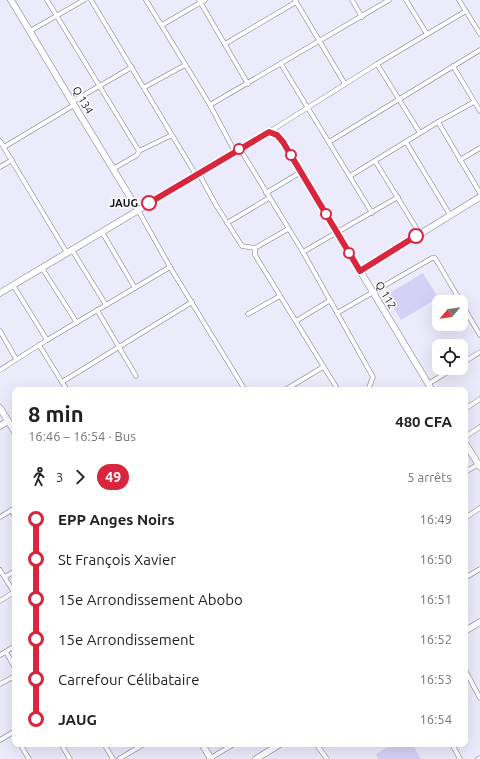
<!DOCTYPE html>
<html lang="fr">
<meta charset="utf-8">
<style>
:root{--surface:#fff;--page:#f2f2f2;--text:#202124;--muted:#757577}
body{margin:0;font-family:Ubuntu,sans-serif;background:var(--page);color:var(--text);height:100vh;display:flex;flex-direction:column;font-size:15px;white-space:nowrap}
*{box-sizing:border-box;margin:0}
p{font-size:13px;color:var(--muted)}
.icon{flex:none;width:22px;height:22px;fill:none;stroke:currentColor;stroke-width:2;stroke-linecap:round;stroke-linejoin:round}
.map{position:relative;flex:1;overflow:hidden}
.panel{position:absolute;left:12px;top:387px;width:456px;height:360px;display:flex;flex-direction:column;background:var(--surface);border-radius:8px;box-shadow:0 4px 16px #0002}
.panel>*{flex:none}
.badge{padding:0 8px;border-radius:13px;font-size:14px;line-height:26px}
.needle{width:26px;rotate:241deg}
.buttons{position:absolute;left:432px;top:295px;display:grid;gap:8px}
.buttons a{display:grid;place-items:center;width:36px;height:36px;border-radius:8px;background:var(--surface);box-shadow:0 4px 16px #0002;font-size:20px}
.map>.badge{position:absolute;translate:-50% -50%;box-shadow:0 0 0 2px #fff}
.legs{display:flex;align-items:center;gap:6px;height:44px;padding:0 16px;font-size:13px}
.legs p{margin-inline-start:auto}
.headline{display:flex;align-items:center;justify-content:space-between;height:68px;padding:0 16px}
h1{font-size:22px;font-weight:700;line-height:30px}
ul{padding:0 16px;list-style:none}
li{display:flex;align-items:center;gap:14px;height:40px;font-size:15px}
li i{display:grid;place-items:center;width:6px;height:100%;margin:0 5px;background:currentColor}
li i::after{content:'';width:10px;height:10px;margin:-5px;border:3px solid;border-radius:50%;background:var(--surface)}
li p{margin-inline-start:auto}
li:first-child i{background:linear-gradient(#0000 50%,currentColor 0)}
li:last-child i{background:linear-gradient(currentColor 50%,#0000 0)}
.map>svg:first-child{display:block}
.green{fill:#d5d1f6}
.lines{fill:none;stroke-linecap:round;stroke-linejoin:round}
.street-casing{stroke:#7a7790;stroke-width:5}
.secondary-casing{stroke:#7a7790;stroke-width:7}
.street{stroke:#fff;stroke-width:4}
.secondary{stroke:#fff;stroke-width:6}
.line-1-casing{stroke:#fff;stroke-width:9}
.line-1{stroke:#d7263d;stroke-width:6}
.stop-1-dot{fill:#fff;stroke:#d7263d;stroke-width:2}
.labels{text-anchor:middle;stroke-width:3;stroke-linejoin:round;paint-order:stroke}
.street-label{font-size:11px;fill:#12111a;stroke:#fff}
.stop-label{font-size:11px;font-weight:bold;fill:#12111a;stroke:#fff;text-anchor:end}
</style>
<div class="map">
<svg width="480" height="759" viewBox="0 0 480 759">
<rect width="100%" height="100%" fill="#ecebfb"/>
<g class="green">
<path d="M 423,273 L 438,298 L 401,320 L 386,295 Z"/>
<path d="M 394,744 L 412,744 L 421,759 L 378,759 L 376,754 Z"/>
</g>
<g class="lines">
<g class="street-casing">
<g id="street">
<path d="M 47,0 L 139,151"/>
<path d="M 91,0 L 196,175"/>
<path d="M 146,0 L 210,105 L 235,152"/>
<path d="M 199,0 L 248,84"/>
<path d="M 295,0 L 345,84"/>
<path d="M 352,0 L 362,17"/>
<path d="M 406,0 L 427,34"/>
<path d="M 459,0 L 480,34"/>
<path d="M 162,25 L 205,0"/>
<path d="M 30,31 L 84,0"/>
<path d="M 225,44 L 296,2"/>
<path d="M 281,64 L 372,213"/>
<path d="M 377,64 L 420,133"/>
<path d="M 453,66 L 480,111"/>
<path d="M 145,87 L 185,65"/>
<path d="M 72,102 L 132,67"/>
<path d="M 210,105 L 389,0"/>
<path d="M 438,122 L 480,193"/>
<path d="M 269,132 L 377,64 L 466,11"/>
<path d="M 0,141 L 67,253"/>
<path d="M 329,142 L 480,50"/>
<path d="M 406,142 L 450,215"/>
<path d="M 4,147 L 74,105"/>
<path d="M 240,149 L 303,252 L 373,377 L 368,390"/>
<path d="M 460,160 L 480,148"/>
<path d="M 375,161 L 420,234"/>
<path d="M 0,167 L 12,160"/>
<path d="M 113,169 L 137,155 L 139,151 L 172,135"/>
<path d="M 199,174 L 216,205 L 242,246 L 255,248 L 288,229"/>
<path d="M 350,176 L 438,122 L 474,102"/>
<path d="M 266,193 L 301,172"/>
<path d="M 138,210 L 170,267 L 245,390"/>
<path d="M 227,223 L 269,198"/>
<path d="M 102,232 L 135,288"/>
<path d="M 255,248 L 255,255 L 338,390"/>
<path d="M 72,250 L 106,305"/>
<path d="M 303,252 L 398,197"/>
<path d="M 42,268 L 77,323"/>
<path d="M 13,285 L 47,340"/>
<path d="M 461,303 L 480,335"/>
<path d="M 97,310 L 136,376"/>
<path d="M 337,313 L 432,258 L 435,258 L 461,302"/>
<path d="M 248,314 L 280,296"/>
<path d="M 296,321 L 329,301"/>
<path d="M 0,331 L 16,359"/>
<path d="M 39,345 L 67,390"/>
<path d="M 461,364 L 480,352"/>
<path d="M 0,370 L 47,340 L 170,267"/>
<path d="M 62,382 L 192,302"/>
<path d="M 428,384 L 454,368"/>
<path d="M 285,390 L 323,367"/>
<path d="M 465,409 L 480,399"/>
<path d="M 465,437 L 480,427"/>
<path d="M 465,472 L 479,464"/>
<path d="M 11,510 L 15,516"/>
<path d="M 0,517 L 15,508"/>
<path d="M 465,518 L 480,508"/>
<path d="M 0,570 L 15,594"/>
<path d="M 5,577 L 15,571"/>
<path d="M 465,578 L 480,569"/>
<path d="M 0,601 L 14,592"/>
<path d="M 6,652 L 15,668"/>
<path d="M 0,655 L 15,646"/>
<path d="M 465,670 L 480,698"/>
<path d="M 0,684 L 15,676"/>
<path d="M 0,740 L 15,731"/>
<path d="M 20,744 L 29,759"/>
<path d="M 61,744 L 70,759"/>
<path d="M 104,744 L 113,759"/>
<path d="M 316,744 L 327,759"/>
<path d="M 452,744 L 460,759"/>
<path d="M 119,759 L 144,744"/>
<path d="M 209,759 L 234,744"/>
<path d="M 478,759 L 480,758"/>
</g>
</g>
<g class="secondary-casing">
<g id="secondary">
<path d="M 11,0 L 74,105 L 138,210"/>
<path d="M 360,271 L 480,197"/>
<path d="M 0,293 L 269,132 L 277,135 L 283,143 L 432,390"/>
<path d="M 0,408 L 15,432"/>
<path d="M 0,426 L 8,421"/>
<path d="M 465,443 L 480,467"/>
<path d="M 465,631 L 480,622"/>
<path d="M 202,744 L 211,759"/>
<path d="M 256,759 L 280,744"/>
</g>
</g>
<use href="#street" class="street"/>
<use href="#secondary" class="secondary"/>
</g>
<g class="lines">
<g class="line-1-casing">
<path id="line-1" d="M 149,203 L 269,132 L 277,135 L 283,142 L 360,271 L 416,236"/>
</g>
<use href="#line-1" class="line-1"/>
</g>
<g class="stop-1-dot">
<circle cx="239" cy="149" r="5"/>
<circle cx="291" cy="155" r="5"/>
<circle cx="149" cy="203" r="7"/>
<circle cx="326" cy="214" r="5"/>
<circle cx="416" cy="236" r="7"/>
<circle cx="349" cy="253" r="5"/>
</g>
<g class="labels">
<g class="street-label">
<text transform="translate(83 100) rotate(59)" y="4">Q 134</text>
<text transform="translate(386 295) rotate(59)" y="4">Q 112</text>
</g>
<g class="stop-label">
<text x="138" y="207">JAUG</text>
</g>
</g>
</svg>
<div class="buttons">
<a><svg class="needle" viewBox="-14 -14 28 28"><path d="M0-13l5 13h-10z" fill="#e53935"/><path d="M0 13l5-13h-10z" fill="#757577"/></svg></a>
<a><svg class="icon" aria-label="locate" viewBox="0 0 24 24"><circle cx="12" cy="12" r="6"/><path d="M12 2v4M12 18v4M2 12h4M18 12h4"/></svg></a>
</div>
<section class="panel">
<div class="headline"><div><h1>8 min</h1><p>16:46 – 16:54 · Bus</p></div><b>480 CFA</b></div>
<div class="legs"><svg class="icon" aria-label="walk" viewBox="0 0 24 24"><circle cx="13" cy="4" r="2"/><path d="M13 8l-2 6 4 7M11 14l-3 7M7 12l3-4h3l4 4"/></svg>3<svg class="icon" aria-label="forward" viewBox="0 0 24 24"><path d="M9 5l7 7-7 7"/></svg><b class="badge" style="background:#d7263d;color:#fff">49</b><p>5 arrêts</p></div>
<ul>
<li><i style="color:#d7263d"></i><b>EPP Anges Noirs</b><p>16:49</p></li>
<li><i style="color:#d7263d"></i><span>St François Xavier</span><p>16:50</p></li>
<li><i style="color:#d7263d"></i><span>15e Arrondissement Abobo</span><p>16:51</p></li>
<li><i style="color:#d7263d"></i><span>15e Arrondissement</span><p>16:52</p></li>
<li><i style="color:#d7263d"></i><span>Carrefour Célibataire</span><p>16:53</p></li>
<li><i style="color:#d7263d"></i><b>JAUG</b><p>16:54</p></li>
</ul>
</section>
</div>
